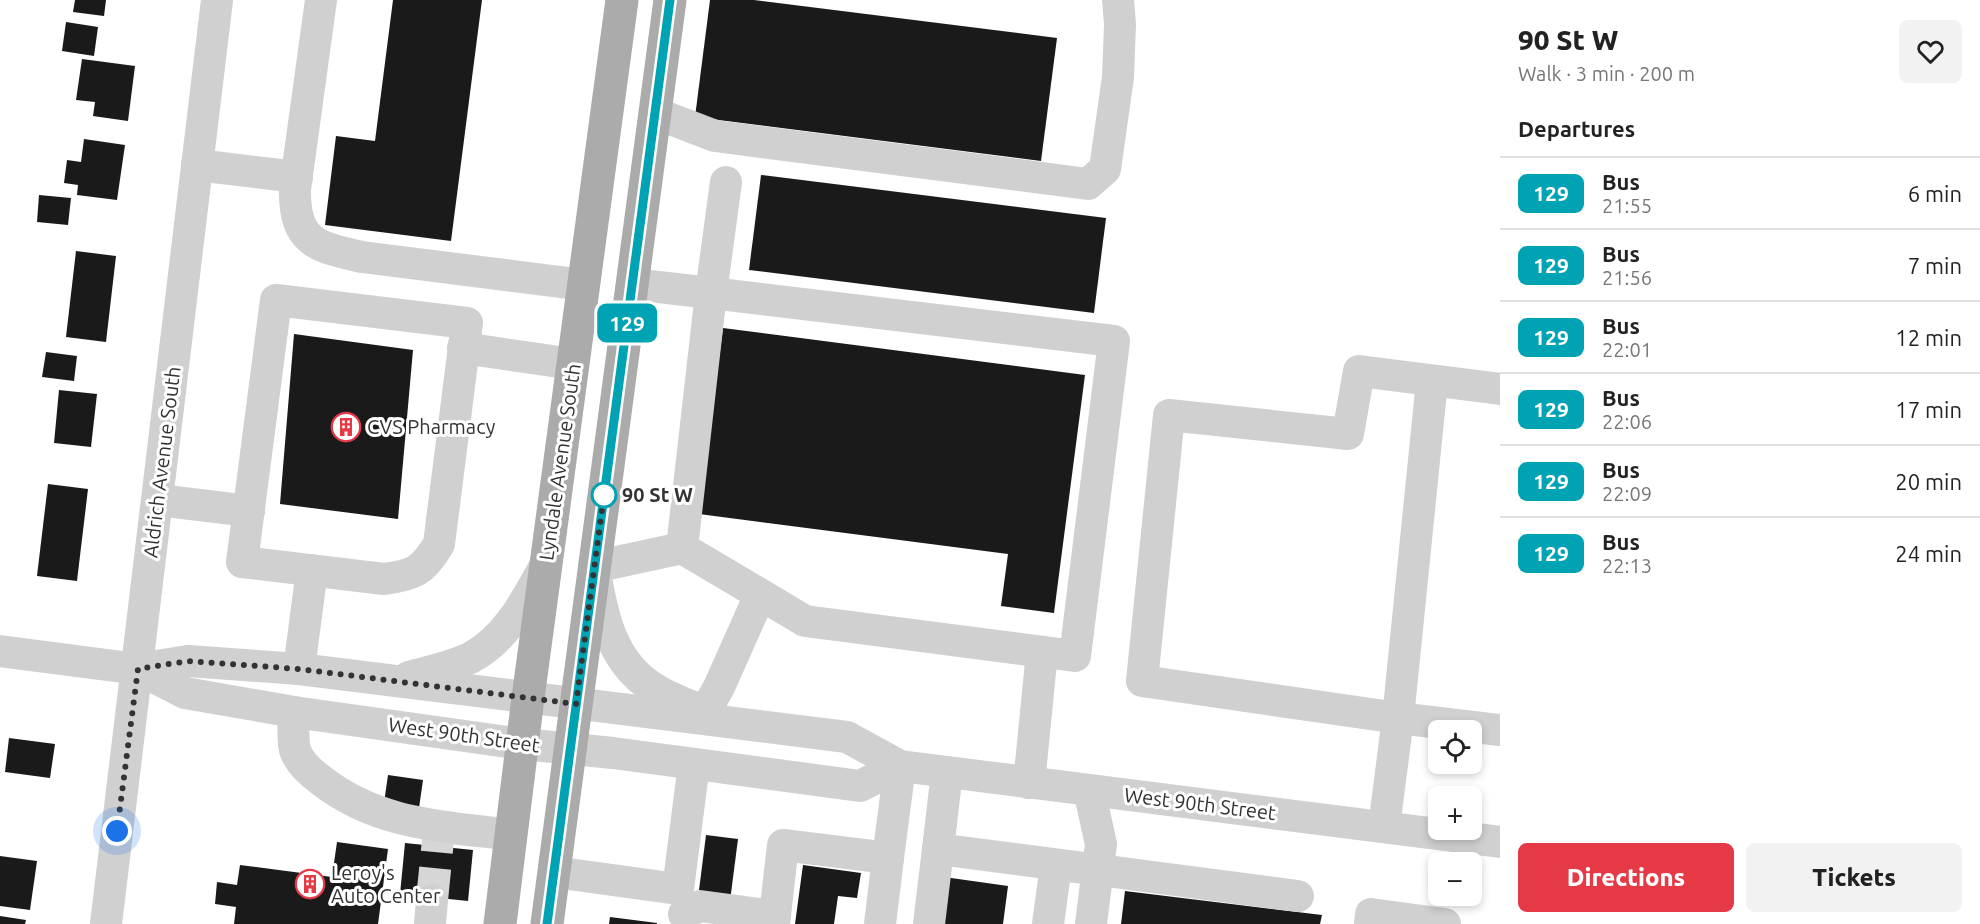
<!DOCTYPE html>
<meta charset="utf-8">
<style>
:root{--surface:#fff;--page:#f2f2f2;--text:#222;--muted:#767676;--line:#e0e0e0;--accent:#e63946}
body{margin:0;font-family:Ubuntu,sans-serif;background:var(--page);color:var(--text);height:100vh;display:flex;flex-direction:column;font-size:22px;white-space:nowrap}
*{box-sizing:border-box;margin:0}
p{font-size:20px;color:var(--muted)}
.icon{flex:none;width:33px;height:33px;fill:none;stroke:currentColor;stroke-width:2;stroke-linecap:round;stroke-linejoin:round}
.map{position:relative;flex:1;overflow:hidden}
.side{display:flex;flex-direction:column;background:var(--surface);width:480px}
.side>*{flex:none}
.badge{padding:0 12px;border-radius:9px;font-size:21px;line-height:39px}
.tools{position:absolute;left:1428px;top:720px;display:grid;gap:12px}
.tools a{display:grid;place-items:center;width:54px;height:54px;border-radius:9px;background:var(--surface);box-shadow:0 3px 9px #0003;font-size:30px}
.you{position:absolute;width:30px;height:30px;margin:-15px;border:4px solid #fff;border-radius:50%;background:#1a73e8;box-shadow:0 0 0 9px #1a73e833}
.map>.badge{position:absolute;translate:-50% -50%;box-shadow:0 0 0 3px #fff}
h2{padding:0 18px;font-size:22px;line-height:54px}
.round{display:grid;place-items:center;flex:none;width:63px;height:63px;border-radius:9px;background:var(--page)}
.headline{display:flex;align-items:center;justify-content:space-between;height:102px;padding:0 18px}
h1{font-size:28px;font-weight:800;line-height:45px}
.cta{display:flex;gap:12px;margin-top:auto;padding:12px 18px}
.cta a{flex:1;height:69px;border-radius:9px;background:var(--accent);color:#fff;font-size:24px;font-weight:800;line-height:69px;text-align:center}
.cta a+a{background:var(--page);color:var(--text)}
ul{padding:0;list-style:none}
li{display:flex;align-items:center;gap:18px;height:72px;padding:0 18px;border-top:2px solid var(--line)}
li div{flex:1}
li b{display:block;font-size:22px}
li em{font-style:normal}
li .badge{min-width:66px;font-weight:700;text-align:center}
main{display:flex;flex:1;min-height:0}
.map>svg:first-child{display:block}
.building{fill:#1a1a1a}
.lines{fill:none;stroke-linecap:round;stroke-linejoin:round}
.minor-tunnel{stroke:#d6d6d6;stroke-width:32;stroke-dasharray:32 16;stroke-linecap:butt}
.minor{stroke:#d0d0d0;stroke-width:32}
.major{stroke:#ababab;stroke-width:33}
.line-casing{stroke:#fff;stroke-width:14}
.line{stroke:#00a3b4;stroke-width:9}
.walk{stroke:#333;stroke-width:6;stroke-dasharray:0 10.8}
.stop-dot{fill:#fff;stroke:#00a3b4;stroke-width:3}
.labels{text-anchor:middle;stroke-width:6;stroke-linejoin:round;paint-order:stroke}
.poi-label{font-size:20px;fill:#333;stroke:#fff;text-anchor:start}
.street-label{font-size:20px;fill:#333;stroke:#fff}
.stop-label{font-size:20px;font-weight:bold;fill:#333;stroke:#fff;text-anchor:start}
</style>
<main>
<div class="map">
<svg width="1500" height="924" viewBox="0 0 1500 924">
<rect width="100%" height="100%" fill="#fff"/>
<g class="building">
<path d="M 75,0 L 106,0 L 104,16 L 73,12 Z"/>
<path d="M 393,0 L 482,0 L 451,241 L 325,225 L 336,136 L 375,141 Z"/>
<path d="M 710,0 L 754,0 L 1057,38 L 1041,161 L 695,117 Z"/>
<path d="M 66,22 L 98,27 L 94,56 L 62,51 Z"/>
<path d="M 82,59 L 135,66 L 128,121 L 93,116 L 95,102 L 76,100 Z"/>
<path d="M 84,139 L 125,145 L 117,200 L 77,195 L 78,185 L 64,183 L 67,160 L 81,162 Z"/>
<path d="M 761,175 L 1106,218 L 1094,313 L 749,270 Z"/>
<path d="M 39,195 L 71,198 L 68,225 L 37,222 Z"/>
<path d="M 76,251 L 116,256 L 106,342 L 66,337 Z"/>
<path d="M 723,328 L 1085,375 L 1054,613 L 1001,606 L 1008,554 L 699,514 Z"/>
<path d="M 294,334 L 413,350 L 398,519 L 280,504 Z"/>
<path d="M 46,352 L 77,356 L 74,381 L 42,377 Z"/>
<path d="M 59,390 L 97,394 L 91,447 L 54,443 Z"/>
<path d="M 48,484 L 88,489 L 77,581 L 37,576 Z"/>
<path d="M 9,738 L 55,744 L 50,778 L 5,772 Z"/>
<path d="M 388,775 L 423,780 L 419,808 L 384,803 Z"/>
<path d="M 706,835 L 738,839 L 730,901 L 698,898 Z"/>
<path d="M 337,842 L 388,849 L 378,924 L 234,924 L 236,907 L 215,904 L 217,882 L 237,885 L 240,865 L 332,877 Z"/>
<path d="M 405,843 L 473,850 L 468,901 L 400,894 Z"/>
<path d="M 0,856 L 37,861 L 30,910 L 0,906 Z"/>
<path d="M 803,865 L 861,873 L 857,898 L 838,896 L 834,924 L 795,924 Z"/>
<path d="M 944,877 L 1008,886 L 1003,924 L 938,924 Z"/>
<path d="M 1125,891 L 1322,915 L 1320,924 L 1121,924 Z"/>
<path d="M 0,916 L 26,920 L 25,924 L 0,924 Z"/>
<path d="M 610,917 L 657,923 L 657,924 L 609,924 Z"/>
</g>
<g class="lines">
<path class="minor-tunnel" d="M 432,900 L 438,840"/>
<g class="minor">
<path d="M 321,0 L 295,189 C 294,242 316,247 362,257 L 584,285"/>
<path d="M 655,113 L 715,136 L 1088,184 L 1105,169 L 1118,77 L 1120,24 L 1118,0"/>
<path d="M 197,165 L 297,177"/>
<path d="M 632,284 L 711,293 L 1114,341 L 1075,656 L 805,621 L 682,548 L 711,293 L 726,182"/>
<path d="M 276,300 L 467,323 L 439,544 C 423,571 414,575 384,579 L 242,562 Z"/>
<path d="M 463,348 L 573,364"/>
<path d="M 1500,389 L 1359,371 L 1348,434 L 1169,415 L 1142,681 L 1398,718 L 1500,730"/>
<path d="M 158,500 L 249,511"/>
<path d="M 682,548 L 594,567 C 601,607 608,651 641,679 C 658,694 682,702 702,711"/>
<path d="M 0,651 L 138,669 L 188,661 L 299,669 L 847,737 L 900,766 L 1500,842"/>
<path d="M 138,669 L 185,693 L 294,712 L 522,744 L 613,753 L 860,786 L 900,766"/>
<path d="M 299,669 L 312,570"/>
<path d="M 409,677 C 430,671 453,667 472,657 C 508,637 526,600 545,566"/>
<path d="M 294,712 C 294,724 292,739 295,750 C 299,763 311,773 322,781 C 379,825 442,826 511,835"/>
<path d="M 705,712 L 719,687 L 760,595"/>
<path d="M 947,772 L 938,849 L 1298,896"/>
<path d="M 1029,783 L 1042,652"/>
<path d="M 1089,790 L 1101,844 L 1091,924"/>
<path d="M 1384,827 L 1398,718 L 1432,381"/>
<path d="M 554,872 L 678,889 L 694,764"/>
<path d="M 684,914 L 700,906 L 775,916"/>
<path d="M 106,924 L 217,0"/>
<path d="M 430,924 L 432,900"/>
<path d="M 774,924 L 783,845 L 888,858 L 900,766"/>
<path d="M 880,924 L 888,858"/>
<path d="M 929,924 L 938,849"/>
<path d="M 1048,924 L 1056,865"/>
<path d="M 1370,924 L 1371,914 L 1445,924"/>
</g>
<g class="major">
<path d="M 500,924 L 528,698 L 622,0"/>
<path d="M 547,924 L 670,0"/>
</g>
</g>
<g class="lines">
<g class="line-casing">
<path id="line" d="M 547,924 L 670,0"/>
</g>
<use href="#line" class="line"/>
<path class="walk" d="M 117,831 L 138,669 L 188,661 L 299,669 L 576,704 L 604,495"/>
</g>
<defs>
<g id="building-ring" transform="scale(1.5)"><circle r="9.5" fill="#fff" stroke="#e63946" stroke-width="1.5"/><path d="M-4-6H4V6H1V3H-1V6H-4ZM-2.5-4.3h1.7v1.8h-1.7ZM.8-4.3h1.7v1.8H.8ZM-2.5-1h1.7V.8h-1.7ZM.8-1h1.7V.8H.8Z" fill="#e63946"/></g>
</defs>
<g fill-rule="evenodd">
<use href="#building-ring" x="346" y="427"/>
<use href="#building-ring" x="310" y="884"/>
</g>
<circle class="stop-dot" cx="604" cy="495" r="12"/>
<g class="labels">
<g class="poi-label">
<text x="367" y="434">CVS Pharmacy</text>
<text x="331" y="880">Leroy's<tspan x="331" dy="23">Auto Center</tspan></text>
</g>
<g class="street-label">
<text transform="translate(162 462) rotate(-83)" y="7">Aldrich Avenue South</text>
<text transform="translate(560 462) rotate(-82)" y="7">Lyndale Avenue South</text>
<text transform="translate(464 735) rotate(8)" y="7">West 90th Street</text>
<text transform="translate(1200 804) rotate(7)" y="7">West 90th Street</text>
</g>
<g class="stop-label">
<text x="622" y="502">90 St W</text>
</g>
</g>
</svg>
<div class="tools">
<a><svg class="icon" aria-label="locate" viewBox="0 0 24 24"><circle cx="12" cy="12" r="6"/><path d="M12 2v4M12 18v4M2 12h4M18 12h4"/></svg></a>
<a>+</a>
<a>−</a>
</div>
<div class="you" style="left:117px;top:831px"></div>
<b class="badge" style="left:627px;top:323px;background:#00a3b4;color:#fff">129</b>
</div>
<section class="side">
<div class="headline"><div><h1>90 St W</h1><p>Walk · 3 min · 200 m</p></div><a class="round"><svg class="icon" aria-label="heart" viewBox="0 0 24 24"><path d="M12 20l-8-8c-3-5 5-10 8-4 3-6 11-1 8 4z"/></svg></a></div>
<h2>Departures</h2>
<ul>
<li><span class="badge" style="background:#00a3b4;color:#fff">129</span><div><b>Bus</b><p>21:55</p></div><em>6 min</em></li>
<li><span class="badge" style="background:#00a3b4;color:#fff">129</span><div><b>Bus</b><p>21:56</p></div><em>7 min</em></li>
<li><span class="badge" style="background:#00a3b4;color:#fff">129</span><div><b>Bus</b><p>22:01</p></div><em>12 min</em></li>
<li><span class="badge" style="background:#00a3b4;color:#fff">129</span><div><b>Bus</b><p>22:06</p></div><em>17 min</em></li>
<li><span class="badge" style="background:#00a3b4;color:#fff">129</span><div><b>Bus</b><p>22:09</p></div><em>20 min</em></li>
<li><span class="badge" style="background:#00a3b4;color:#fff">129</span><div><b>Bus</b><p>22:13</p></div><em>24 min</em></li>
</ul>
<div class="cta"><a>Directions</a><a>Tickets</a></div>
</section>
</main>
